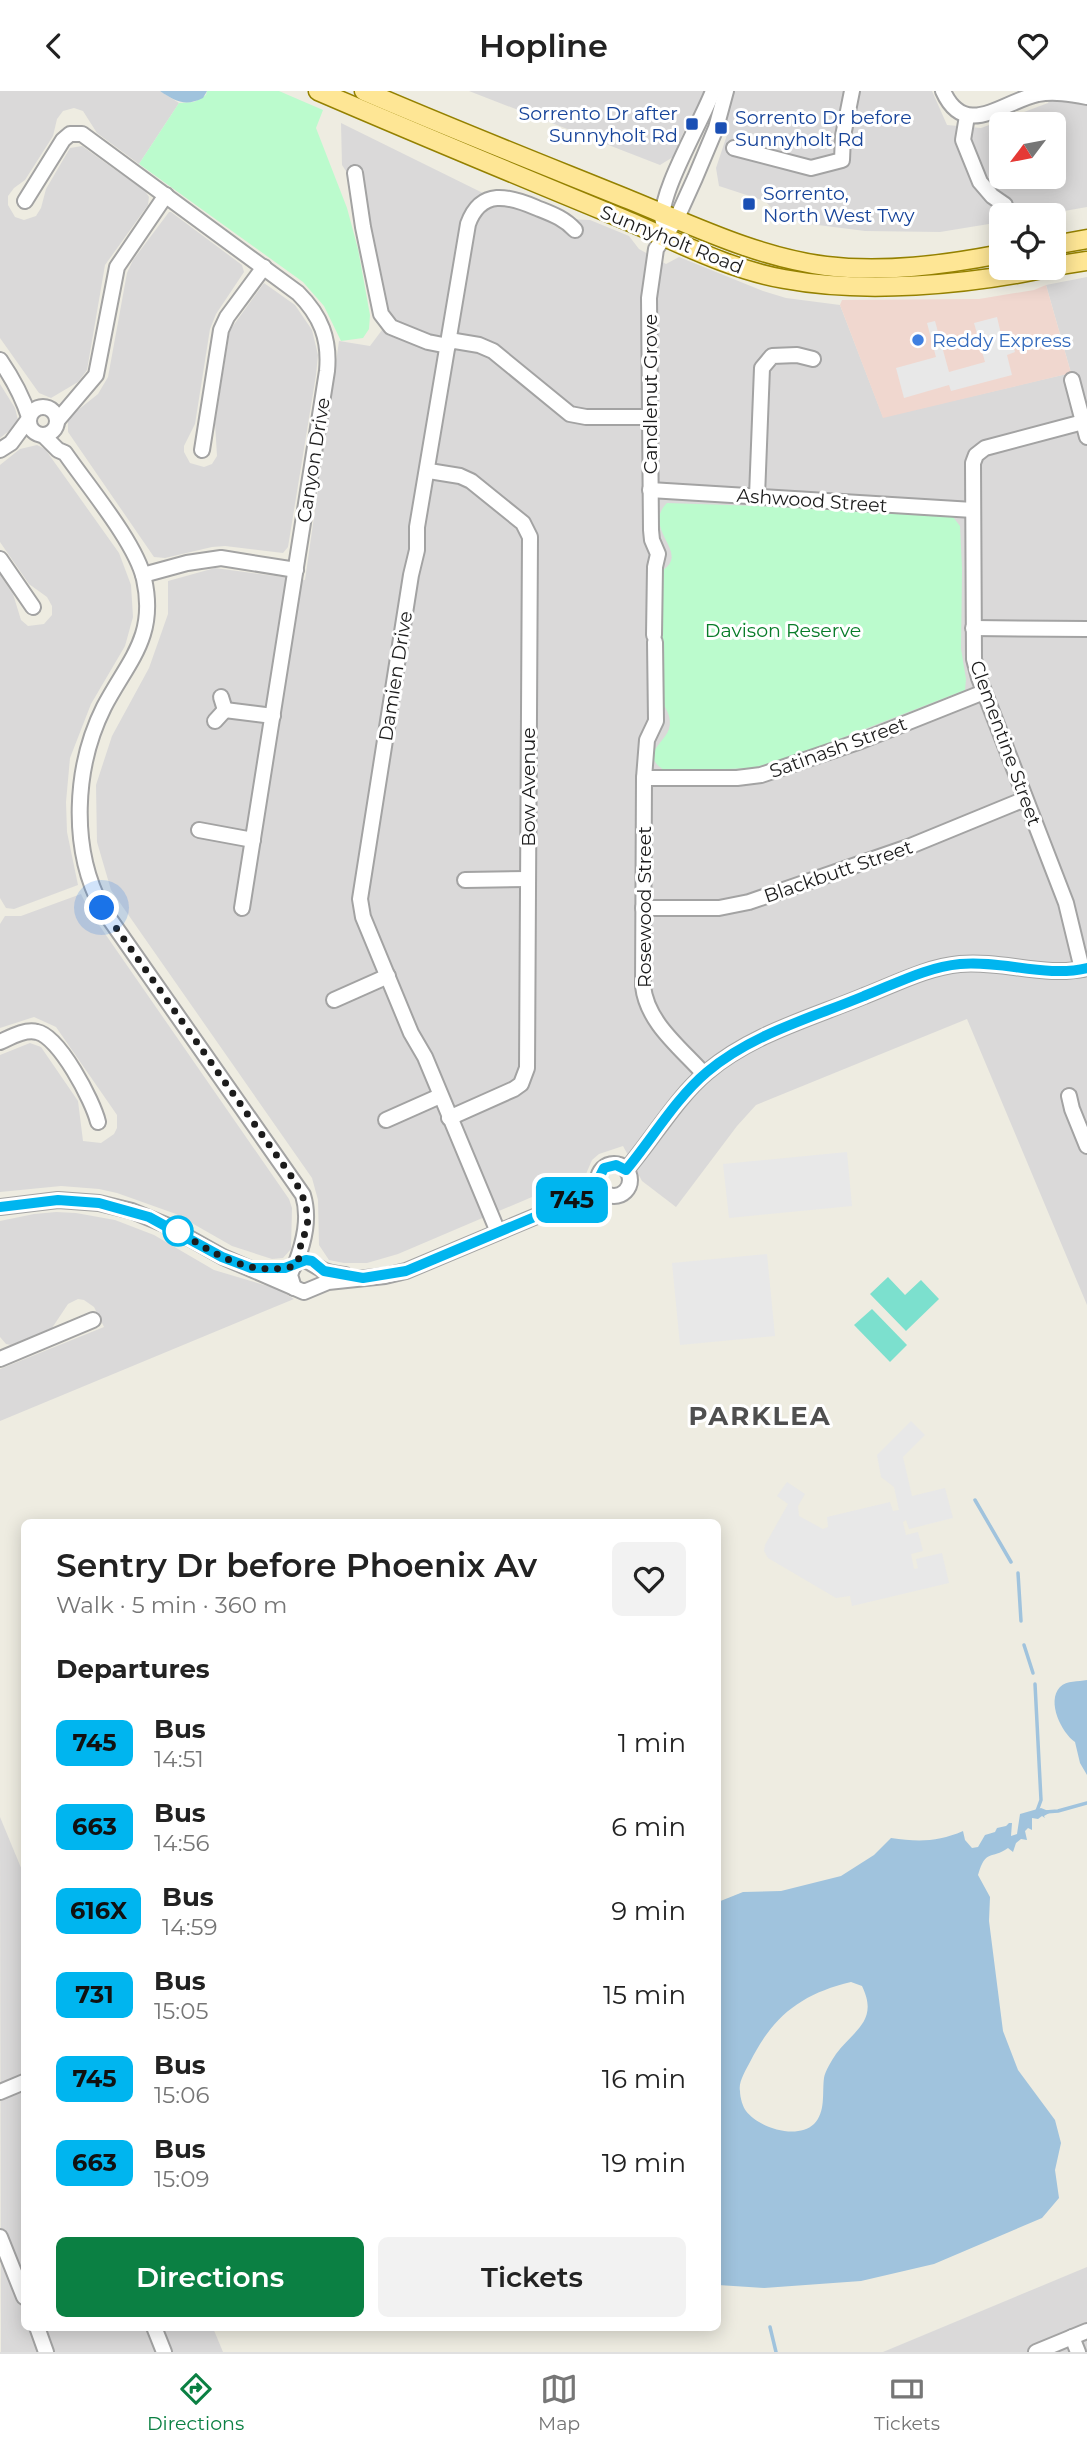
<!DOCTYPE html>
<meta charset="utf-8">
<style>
:root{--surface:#fff;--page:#f2f2f2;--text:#222;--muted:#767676;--line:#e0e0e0;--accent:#0b8043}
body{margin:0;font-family:Montserrat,sans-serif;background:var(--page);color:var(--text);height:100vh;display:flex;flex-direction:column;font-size:26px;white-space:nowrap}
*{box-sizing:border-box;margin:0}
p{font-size:23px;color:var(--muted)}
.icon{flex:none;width:38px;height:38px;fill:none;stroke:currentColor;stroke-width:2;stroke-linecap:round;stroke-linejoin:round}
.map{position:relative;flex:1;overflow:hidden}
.side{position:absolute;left:21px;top:1428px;width:700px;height:812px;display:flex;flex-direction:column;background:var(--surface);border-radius:10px;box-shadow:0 4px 18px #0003}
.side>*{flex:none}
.badge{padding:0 14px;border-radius:10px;font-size:24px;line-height:46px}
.needle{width:46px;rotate:238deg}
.tools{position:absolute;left:989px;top:21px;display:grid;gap:14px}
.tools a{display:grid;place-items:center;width:77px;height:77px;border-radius:10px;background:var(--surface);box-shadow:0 4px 18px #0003;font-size:35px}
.you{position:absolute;width:35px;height:35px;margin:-18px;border:5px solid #fff;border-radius:50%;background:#1a73e8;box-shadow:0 0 0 10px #1a73e833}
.map>.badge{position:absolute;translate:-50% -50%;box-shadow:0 0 0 4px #fff}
h2{padding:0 35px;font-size:26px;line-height:63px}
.round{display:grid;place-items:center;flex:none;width:74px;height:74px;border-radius:10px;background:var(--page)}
.summary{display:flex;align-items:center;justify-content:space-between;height:119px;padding:0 35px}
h1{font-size:33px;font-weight:600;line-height:52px}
.primary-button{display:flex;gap:14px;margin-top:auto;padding:14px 35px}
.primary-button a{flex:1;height:80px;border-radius:10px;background:var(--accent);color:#fff;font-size:28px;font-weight:600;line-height:80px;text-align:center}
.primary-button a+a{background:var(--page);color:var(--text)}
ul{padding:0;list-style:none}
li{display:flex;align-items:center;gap:21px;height:84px;padding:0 35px}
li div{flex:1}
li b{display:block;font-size:26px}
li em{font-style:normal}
li .badge{min-width:77px;font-weight:700;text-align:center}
header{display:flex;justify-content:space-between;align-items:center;height:91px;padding:0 35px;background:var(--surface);font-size:32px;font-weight:600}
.dock{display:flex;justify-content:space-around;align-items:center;height:98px;border-top:2px solid var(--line);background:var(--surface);font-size:19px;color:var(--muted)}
.dock a{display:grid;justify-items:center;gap:4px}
.dock .on{color:var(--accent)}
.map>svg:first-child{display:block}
.residential{fill:#dad9d9;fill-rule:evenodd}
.commercial{fill:#f0d7cf}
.park{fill:#bbfbcd}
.pitch{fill:#7ce0ce}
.parking{fill:#e8e8e8}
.water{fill:#a0c3dd;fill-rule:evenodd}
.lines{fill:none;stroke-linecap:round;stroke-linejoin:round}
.stream{stroke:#a0c3dd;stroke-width:3.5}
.minor-casing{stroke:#a3a3a3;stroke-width:18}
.major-casing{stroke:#948100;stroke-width:21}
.minor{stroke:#fff;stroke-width:14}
.major{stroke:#fee695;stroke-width:18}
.line-casing{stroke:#fff;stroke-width:16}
.line{stroke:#00b5ef;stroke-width:10}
.walk{stroke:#1c1c1c;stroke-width:7;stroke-dasharray:0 12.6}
.transit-dot{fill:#1a4fb4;stroke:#fff;stroke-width:2.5}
.shop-dot{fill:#3f7fe0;stroke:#fff;stroke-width:2.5}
.stop-dot{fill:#fff;stroke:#00b5ef;stroke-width:3.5}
.labels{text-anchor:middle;stroke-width:6;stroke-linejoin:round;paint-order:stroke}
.transit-label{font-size:19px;fill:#164399;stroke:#fff;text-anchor:start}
.street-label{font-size:19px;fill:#1c1c1c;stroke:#fff}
.shop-label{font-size:19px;fill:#366cbe;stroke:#fff;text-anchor:start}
.park-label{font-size:19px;fill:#087c29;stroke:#fff}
.district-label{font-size:26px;font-weight:bold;letter-spacing:2px;fill:#4f4f4f;stroke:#fff}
</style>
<header><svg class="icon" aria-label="back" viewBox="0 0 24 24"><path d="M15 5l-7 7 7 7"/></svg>Hopline<svg class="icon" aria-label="heart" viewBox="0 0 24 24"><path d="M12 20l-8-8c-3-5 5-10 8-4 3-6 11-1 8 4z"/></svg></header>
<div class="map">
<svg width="1087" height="2261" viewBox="0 0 1087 2261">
<rect width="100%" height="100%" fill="#eeece1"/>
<g class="residential">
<path d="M 0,0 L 160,0 L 179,12 L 139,73 L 97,42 L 83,20 L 74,17 L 63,20 L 57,28 L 53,45 L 25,89 L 14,97 L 8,105 L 8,114 L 15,126 L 24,129 L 36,125 L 41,117 L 46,98 L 70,57 L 82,55 L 145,100 L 149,106 L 148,114 L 105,174 L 87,279 L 78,291 L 51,307 L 39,302 L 0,247 Z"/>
<path d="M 469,0 L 932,0 L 947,34 L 981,37 L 1048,12 L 1055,0 L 1087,0 L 1087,116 L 1042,124 L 1001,124 L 1001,131 L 940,141 L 865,140 L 802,132 L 779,125 L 765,110 L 719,95 L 716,77 L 729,38 L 690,26 L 673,66 L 660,74 ZM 1001,33 L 1054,33 L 1054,86 L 1001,86 Z"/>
<path d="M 341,32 L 493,107 L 565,128 L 590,129 L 629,145 L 639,158 L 666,173 L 679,166 L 763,200 L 786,207 L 840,214 L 883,326 L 1071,282 L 1046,194 L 1087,186 L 1087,1214 L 967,928 L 756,1014 L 737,1035 L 676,1116 L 642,1090 L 623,1055 L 599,1063 L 592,1069 L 586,1083 L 398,1163 L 367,1172 L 344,1172 L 329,1169 L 319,1154 L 318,1109 L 312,1087 L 111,799 L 97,751 L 96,694 L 112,645 L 149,577 L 168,523 L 168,490 L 215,477 L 305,489 L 339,250 L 370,255 L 382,239 L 381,185 L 359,100 L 342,74 Z"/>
<path d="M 169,121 L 171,121 L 242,174 L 244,181 L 216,223 L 210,238 L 195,333 L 184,355 L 184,361 L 190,372 L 204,376 L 212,373 L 217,365 L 215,332 L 230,239 L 264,192 L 295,214 L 312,239 L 318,264 L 316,284 L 288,456 L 283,462 L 225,455 L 212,456 L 165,467 L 154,466 L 68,341 L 68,327 L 98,303 L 108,286 L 127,182 L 133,169 Z"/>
<path d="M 0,293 L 15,317 L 18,329 L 14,336 L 0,347 Z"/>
<path d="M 37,354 L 45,358 L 119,462 L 131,494 L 133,526 L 125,555 L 91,613 L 70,667 L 66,711 L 67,741 L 78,794 L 14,818 L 6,817 L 0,807 L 0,484 L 13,503 L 21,529 L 28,535 L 44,533 L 52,524 L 52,515 L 47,506 L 29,493 L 0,451 L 0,374 L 20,358 Z"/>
<path d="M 81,803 L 90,821 L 289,1108 L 292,1117 L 291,1158 L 283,1167 L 272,1168 L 232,1155 L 176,1123 L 117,1102 L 99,1098 L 61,1095 L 0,1101 L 0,964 L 30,952 L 41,956 L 78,1010 L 83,1050 L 101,1052 L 114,1043 L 117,1037 L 117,1024 L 56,936 L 34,926 L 0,937 L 0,833 L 5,825 L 21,825 Z"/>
<path d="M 56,1121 L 76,1122 L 115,1129 L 154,1144 L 214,1179 L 278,1198 L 294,1208 L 0,1330 L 0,1278 L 104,1236 L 94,1216 L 84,1209 L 78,1208 L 68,1213 L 52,1237 L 11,1254 L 6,1253 L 0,1246 L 0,1130 L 34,1123 Z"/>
<path d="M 0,1726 L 24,1784 L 24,2236 L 213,2237 L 223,2261 L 1,2261 Z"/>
<path d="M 1087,2176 L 1087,2261 L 883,2261 Z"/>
</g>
<path class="commercial" d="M 1046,194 L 1071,282 L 883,327 L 840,214 L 842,209 L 979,208 L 1034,199 Z"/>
<g class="park">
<path d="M 207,0 L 279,0 L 323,19 L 316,37 L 347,117 L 358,158 L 370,224 L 369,238 L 363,247 L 341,250 L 324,215 L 303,191 L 139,73 L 179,12 L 194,11 L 206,4 Z"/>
<path d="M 667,412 L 811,417 L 953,426 L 960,435 L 962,478 L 961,558 L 966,588 L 965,599 L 816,657 L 754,677 L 666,680 C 638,664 664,653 669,638 C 672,627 667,619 662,611 L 660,481 C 694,462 640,439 667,412 Z"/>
</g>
<g class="pitch">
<path d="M 888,1186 L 905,1204 L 921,1189 L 939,1208 L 906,1240 L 870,1203 Z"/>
<path d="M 872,1218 L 907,1254 L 890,1271 L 854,1234 Z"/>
</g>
<g class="parking">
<path d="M 997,226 L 1001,243 L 1010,241 L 1015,261 L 1007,264 L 1012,284 L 951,300 L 949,294 L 904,307 L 896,277 L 936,266 L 927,232 L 935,230 L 949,281 L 985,271 L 974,232 Z"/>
<path d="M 847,1061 L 852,1115 L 729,1127 L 723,1073 Z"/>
<path d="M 767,1163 L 775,1245 L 680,1254 L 672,1172 Z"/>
<path d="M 911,1330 L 925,1344 L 903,1366 L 912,1405 L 945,1397 L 953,1427 L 909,1438 L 906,1429 L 903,1431 L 906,1444 L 918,1441 L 923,1460 L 911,1463 L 914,1478 L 918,1477 L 916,1468 L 942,1462 L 949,1492 L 852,1515 L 850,1505 L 836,1507 L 768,1467 L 764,1460 L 765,1454 L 788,1413 L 777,1405 L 787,1391 L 805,1403 L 798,1415 L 799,1425 L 823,1438 L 828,1436 L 827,1426 L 890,1411 L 893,1420 L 899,1419 L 894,1396 L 881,1386 L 877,1364 Z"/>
</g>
<g class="water">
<path d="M 160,0 L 207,0 L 203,7 C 185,16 175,10 160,0 Z"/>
<path d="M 1087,1589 L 1087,1684 L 1080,1672 L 1075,1651 C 1062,1642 1046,1611 1060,1596 C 1067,1589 1078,1591 1087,1589 Z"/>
<path d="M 1041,1717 L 1051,1721 L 1044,1725 L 1045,1727 L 1042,1725 L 1038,1728 L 1032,1727 L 1032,1739 L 1028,1737 L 1025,1740 L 1027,1749 L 1021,1748 L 1016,1752 L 1013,1761 L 1008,1757 C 991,1769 986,1757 978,1784 L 990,1806 L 989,1830 L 1003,1940 L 1018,1979 L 1055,2029 L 1061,2052 L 1055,2079 L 1059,2107 L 1042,2127 L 934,2173 L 861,2190 L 764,2197 L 718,2194 L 718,1811 L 743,1801 L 781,1800 L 841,1785 L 874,1764 L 891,1747 C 918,1751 938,1751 963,1740 L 965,1749 L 972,1757 L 978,1756 L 985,1744 L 995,1741 L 997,1737 L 1006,1735 L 1009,1732 L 1012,1732 L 1011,1745 L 1017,1743 L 1020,1723 ZM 851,1891 L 862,1895 C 879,1930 854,1939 836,1963 C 832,1969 825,1980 824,1987 C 822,2002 826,2021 814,2033 C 797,2049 759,2037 746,2020 C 743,2016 740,2007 740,2000 C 738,1991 746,1979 750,1971 C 773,1925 801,1903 851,1891 Z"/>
</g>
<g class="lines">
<g class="stream">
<path d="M 975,1409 L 1011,1471"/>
<path d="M 1018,1482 L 1021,1530"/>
<path d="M 1024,1554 L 1033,1582"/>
<path d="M 1035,1593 L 1041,1709 L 1037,1720"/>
<path d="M 1045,1721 L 1058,1720 L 1087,1712"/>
<path d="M 770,2236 L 776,2261"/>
</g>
<g class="minor-casing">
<g id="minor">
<path d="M 943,0 C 965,49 1002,11 1038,3 C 1054,0 1071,3 1087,6"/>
<path d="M 967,25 L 963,49 L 980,91 L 992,105 L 1005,114"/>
<path d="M 734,57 L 811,77 L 842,69 L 843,45 L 852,0"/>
<path d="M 355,82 L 363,136 L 381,223 L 391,236 L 428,251 L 448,255"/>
<path d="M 25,110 L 63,49 L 70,43 L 82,43 L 298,202 C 321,225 330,248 327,280 L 242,817"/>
<path d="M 663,131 C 657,105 702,30 713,0"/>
<path d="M 449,249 L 479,254 L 493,260 L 570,323 L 586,326 L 650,326"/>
<path d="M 0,269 C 13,288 22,304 29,326"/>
<path d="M 1072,289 L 1087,346"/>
<circle cx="43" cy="330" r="14"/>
<path d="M 57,330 L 96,284 L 117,176 L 166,104"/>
<path d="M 43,344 L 58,359 L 65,362 C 87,394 136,452 144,488 C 157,546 128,570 104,616 C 74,676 70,757 102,817 L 303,1104 C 310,1127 304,1150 296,1172"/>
<path d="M 0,359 L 11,352 L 28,329"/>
<path d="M 202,359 L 221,239 L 227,226 L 264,176"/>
<path d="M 429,380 L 460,385 L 471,390 L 523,432 L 530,446 L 527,977 L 521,993 L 514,998 L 449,1027"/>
<path d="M 650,399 L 973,419"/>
<path d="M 757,405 L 762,277 L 772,265 L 797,264 L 813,268"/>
<path d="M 0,468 L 33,516"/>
<path d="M 143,484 L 187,472 L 221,467 L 296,479"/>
<path d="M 973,537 L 1087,538"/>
<path d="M 654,544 L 655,476 L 658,463 L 652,449 L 651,439 L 649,207 L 656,158 L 676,129 L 695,87 L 716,37 L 726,0"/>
<path d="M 655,551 L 656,630 L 647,649 L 644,687 L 643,895 C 647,932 681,957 704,983"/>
<path d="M 225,619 L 273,625"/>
<path d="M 215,630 L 225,619 L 221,606"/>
<path d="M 644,687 L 737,687 L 761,684 L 861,650 L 984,601"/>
<path d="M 199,739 L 253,749"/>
<path d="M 465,789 L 528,788"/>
<path d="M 643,817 L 719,817 L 749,811 L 908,756 L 1025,708"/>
<path d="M 1082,878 L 1066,812 L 979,587 L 974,568 L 973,372 L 976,364 L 985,357 L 1083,331"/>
<path d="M 334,909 L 388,885"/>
<path d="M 0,951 C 11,946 25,938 37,941 C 59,945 93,1010 98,1031"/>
<path d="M 1069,1005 L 1072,1018 L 1087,1055"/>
<path d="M 386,1029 L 440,1005"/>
<circle cx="614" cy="1089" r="16"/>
<path d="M 626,1079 C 652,1049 677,1006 707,981 C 752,943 811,927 864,905 C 895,893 927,876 960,873 C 1002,869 1046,887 1087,877"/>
<path d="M 0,1116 L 58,1109 L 99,1112 L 132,1120 L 166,1134 L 223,1166 L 304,1201 L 328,1191 L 385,1185 L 406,1180 L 601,1098"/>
<path d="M 498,1141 L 425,966 L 411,942 L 363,826 L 360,808 L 411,484 L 417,459 L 417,436 L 468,133 C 481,97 509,105 537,117 C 552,123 564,127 575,139"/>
<path d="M 294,1197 L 290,1184 C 298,1160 308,1171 321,1178 C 328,1182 337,1183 345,1184"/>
<path d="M 0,1268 L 93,1229"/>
<path d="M 0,2001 L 24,1991"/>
<path d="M 0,2146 L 24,2206"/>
<path d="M 37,2236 L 46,2261"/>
<path d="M 154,2236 L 164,2261"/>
<path d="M 1072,2246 L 1078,2261"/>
<path d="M 1036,2261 L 1087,2240"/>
</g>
</g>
<g class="major-casing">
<g id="major">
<path d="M 318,0 C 418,43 519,85 621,127 C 674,149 727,178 784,188 C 864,203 967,194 1047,177"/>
<path d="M 364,0 C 452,38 541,73 630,109 C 694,135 757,166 826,175 C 884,182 944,174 1001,163"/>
<path d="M 1054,154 L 1087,148"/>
<path d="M 1054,175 L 1087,170"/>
</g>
</g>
<use href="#minor" class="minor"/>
<use href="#major" class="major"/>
</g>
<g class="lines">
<g class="line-casing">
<path id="line" d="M 0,1116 L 58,1109 L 99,1112 L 149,1126 L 222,1166 L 251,1177 L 285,1177 L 306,1169 L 312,1170 L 324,1180 L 363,1187 L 406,1180 L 601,1098 L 598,1089 L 604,1077 L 616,1074 L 626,1079 C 652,1048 676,1007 707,981 C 752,943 811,927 864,905 C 895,893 927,876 960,873 C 1002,869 1046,887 1087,877"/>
</g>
<use href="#line" class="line"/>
<path class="walk" d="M 102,817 L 294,1089 C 303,1103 311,1123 306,1140 C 305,1144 302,1146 301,1150 C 300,1157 301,1171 293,1175 C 292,1176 284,1177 283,1177 C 244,1183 210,1160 178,1140"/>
</g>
<g class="transit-dot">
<rect x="685" y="26" width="14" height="14" rx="3.5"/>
<rect x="714" y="30" width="14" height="14" rx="3.5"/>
<rect x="742" y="106" width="14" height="14" rx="3.5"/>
</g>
<circle class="shop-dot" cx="918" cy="249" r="7"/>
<circle class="stop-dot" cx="178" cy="1140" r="14"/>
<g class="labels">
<g class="transit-label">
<text x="678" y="29" text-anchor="end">Sorrento Dr after<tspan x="678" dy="22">Sunnyholt Rd</tspan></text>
<text x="735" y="33">Sorrento Dr before<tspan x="735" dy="22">Sunnyholt Rd</tspan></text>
<text x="763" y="109">Sorrento,<tspan x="763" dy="22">North West Twy</tspan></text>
</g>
<g class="street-label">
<text transform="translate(672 148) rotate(22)" y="7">Sunnyholt Road</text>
<text transform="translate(650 303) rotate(-90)" y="7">Candlenut Grove</text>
<text transform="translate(313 369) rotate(-81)" y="7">Canyon Drive</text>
<text transform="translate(812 409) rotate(4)" y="7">Ashwood Street</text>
<text transform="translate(395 585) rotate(-81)" y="7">Damien Drive</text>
<text transform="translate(1006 652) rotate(70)" y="7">Clementine Street</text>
<text transform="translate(838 656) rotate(-20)" y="7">Satinash Street</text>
<text transform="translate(528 696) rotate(-90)" y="7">Bow Avenue</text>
<text transform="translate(838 780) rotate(-19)" y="7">Blackbutt Street</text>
<text transform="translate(644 816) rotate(-90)" y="7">Rosewood Street</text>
</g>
<g class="shop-label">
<text x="932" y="256">Reddy Express</text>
</g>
<g class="park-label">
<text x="783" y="546">Davison Reserve</text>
</g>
<g class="district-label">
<text x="760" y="1334">PARKLEA</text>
</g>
</g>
</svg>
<div class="tools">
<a><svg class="needle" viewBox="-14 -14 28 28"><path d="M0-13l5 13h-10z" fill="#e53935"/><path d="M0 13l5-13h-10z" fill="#767676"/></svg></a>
<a><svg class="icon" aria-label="locate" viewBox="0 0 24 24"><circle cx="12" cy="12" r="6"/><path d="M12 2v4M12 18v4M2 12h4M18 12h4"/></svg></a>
</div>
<div class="you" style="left:102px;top:817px"></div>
<b class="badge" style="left:572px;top:1109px;background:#00b5ef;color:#111">745</b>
<section class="side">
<div class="summary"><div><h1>Sentry Dr before Phoenix Av</h1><p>Walk · 5 min · 360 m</p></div><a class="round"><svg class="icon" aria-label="heart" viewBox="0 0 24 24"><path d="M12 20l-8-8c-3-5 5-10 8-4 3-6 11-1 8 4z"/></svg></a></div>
<h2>Departures</h2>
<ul>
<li><span class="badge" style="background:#00b5ef;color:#111">745</span><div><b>Bus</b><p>14:51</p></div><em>1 min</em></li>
<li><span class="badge" style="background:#00b5ef;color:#111">663</span><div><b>Bus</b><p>14:56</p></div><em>6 min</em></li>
<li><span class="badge" style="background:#00b5ef;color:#111">616X</span><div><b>Bus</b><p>14:59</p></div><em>9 min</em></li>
<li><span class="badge" style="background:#00b5ef;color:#111">731</span><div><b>Bus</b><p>15:05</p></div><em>15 min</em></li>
<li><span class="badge" style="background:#00b5ef;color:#111">745</span><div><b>Bus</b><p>15:06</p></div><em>16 min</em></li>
<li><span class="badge" style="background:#00b5ef;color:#111">663</span><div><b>Bus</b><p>15:09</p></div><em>19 min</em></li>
</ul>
<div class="primary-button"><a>Directions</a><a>Tickets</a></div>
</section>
</div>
<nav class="dock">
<a class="on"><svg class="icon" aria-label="directions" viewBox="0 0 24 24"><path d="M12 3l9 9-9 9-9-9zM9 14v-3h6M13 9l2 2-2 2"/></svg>Directions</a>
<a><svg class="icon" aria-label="map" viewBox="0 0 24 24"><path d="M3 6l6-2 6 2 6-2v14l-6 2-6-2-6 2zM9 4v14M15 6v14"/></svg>Map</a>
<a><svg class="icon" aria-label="tickets" viewBox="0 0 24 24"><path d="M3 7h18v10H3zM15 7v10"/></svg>Tickets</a>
</nav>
